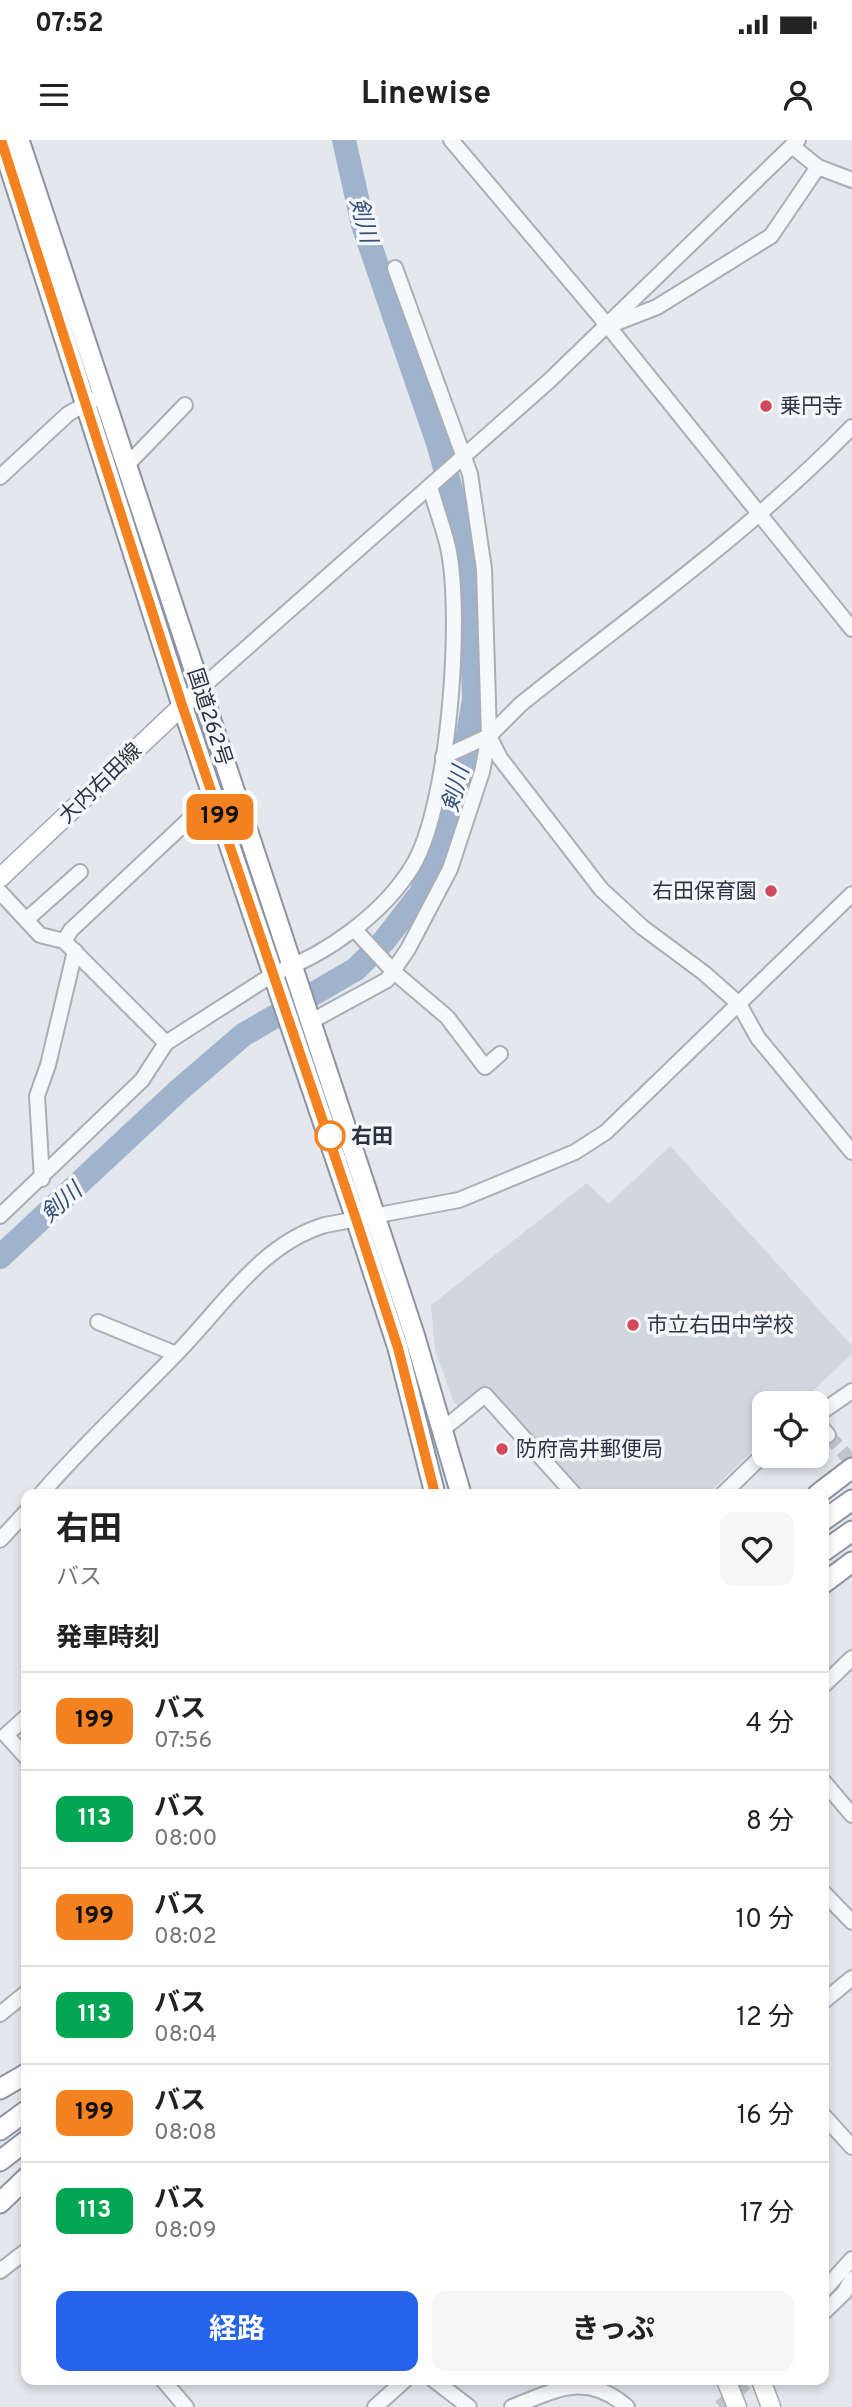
<!DOCTYPE html>
<html lang="ja">
<meta charset="utf-8">
<style>
:root{--surface:#fff;--page:#f6f6f6;--text:#222;--muted:#767676;--line:#e0e0e0;--accent:#2563eb}
body{margin:0;font-family:Overpass,"Noto Sans JP",sans-serif;background:var(--page);color:var(--text);height:100vh;display:flex;flex-direction:column;font-size:26px;white-space:nowrap}
*{box-sizing:border-box;margin:0}
p{font-size:23px;color:var(--muted)}
.icon{flex:none;width:38px;height:38px;fill:none;stroke:currentColor;stroke-width:2;stroke-linecap:round;stroke-linejoin:round}
.map{position:relative;flex:1;overflow:hidden}
.sheet{position:absolute;left:21px;top:1349px;width:808px;height:896px;display:flex;flex-direction:column;background:var(--surface);border-radius:14px;box-shadow:0 4px 10px #0003}
.sheet>*{flex:none}
.badge{padding:0 14px;border-radius:10px;font-size:24px;line-height:46px}
.tools{position:absolute;left:752px;top:1251px;display:grid;gap:14px}
.tools a{display:grid;place-items:center;width:77px;height:77px;border-radius:14px;background:var(--surface);box-shadow:0 4px 10px #0003;font-size:35px}
.map>.badge{position:absolute;translate:-50% -50%;box-shadow:0 0 0 4px #fff}
h2{padding:0 35px;font-size:26px;line-height:63px}
.round{display:grid;place-items:center;flex:none;width:74px;height:74px;border-radius:14px;background:var(--page)}
.overview{display:flex;align-items:center;justify-content:space-between;height:119px;padding:0 35px}
h1{font-size:33px;font-weight:700;line-height:52px}
.action{display:flex;gap:14px;margin-top:auto;padding:14px 35px}
.action a{flex:1;height:80px;border-radius:14px;background:var(--accent);color:#fff;font-size:28px;font-weight:700;line-height:80px;text-align:center}
.action a+a{background:var(--page);color:var(--text)}
ul{padding:0;list-style:none}
li{display:flex;align-items:center;gap:21px;height:98px;padding:0 35px;border-top:2px solid var(--line)}
li div{flex:1}
li b{display:block;font-size:26px}
li em{font-style:normal}
li .badge{min-width:77px;font-weight:700;text-align:center}
.status{display:flex;justify-content:space-between;align-items:center;height:49px;padding:0 35px;background:var(--surface);direction:ltr}
.status svg{height:19px;fill:currentColor}
header{display:flex;justify-content:space-between;align-items:center;height:91px;padding:0 35px;background:var(--surface);font-size:32px;font-weight:700}
.map>svg:first-child{display:block}
.built{fill:#d2d6de}
.lines{fill:none;stroke-linecap:round;stroke-linejoin:round}
.river{stroke:#9fb4cc;stroke-width:24}
.minor-tunnel{stroke:#bfc3cb;stroke-width:14;stroke-dasharray:14 7;stroke-linecap:butt}
.minor-casing{stroke:#a9aeb7;stroke-width:18}
.major-casing{stroke:#a3abb8;stroke-width:21}
.highway-casing{stroke:#8b94a3;stroke-width:23}
.minor{stroke:#f7f8fa;stroke-width:14}
.major{stroke:#fff;stroke-width:18}
.highway{stroke:#fff;stroke-width:19}
.line-casing{stroke:#fff;stroke-width:16}
.line{stroke:#f58220;stroke-width:10}
.poi-dot{fill:#d1495b;stroke:#f4f6f9;stroke-width:2.5}
.stop-dot{fill:#fff;stroke:#f58220;stroke-width:3.5}
.labels{text-anchor:middle;stroke-width:7;stroke-linejoin:round;paint-order:stroke}
.poi-label{font-size:21px;fill:#2b3445;stroke:#f4f6f9;text-anchor:start}
.street-label{font-size:21px;fill:#2b3445;stroke:#f4f6f9}
.stop-label{font-size:21px;font-weight:bold;fill:#2b3445;stroke:#f4f6f9;text-anchor:start}
.water-label{font-size:23px;font-style:italic;fill:#34527a;stroke:#f4f6f9}
</style>
<div class="status"><b>07:52</b><svg viewBox="0 0 49 12"><path d="M0 12V9h3v3zM5 12V6h3v6zM10 12V3h3v9zM15 12V0h3v12zM26 1h20v11H26zM47 4h2v5h-2z"/></svg></div>
<header><svg class="icon" aria-label="menu" viewBox="0 0 24 24"><path d="M4 6h16M4 12h16M4 18h16"/></svg>Linewise<svg class="icon" aria-label="person" viewBox="0 0 24 24"><circle cx="12" cy="8" r="4"/><path d="M4 21q1-7 8-7t8 7"/></svg></header>
<div class="map">
<svg width="852" height="2267" viewBox="0 0 852 2267">
<rect width="100%" height="100%" fill="#e4e7ec"/>
<path class="built" d="M 670,1006 L 852,1206 L 852,1214 L 800,1263 L 765,1264 L 765,1298 L 708,1354 L 579,1354 L 484,1246 L 460,1266 L 454,1263 L 435,1210 L 431,1165 L 587,1043 L 609,1064 Z"/>
<g class="lines">
<path class="river" d="M 0,1117 L 178,951 L 243,895 L 356,829 L 384,801 L 421,753 L 458,649 L 474,560 L 470,417 L 438,303 L 363,85 L 344,0"/>
<g class="minor-tunnel">
<path d="M 828,1295 L 852,1322"/>
<path d="M 720,2267 L 749,2240"/>
</g>
<g class="minor-casing">
<g id="minor">
<path d="M 451,0 L 608,186 L 852,489"/>
<path d="M 792,6 L 818,27 L 852,40"/>
<path d="M 616,183 L 657,167 L 771,96 L 818,27"/>
<path d="M 127,325 L 185,265"/>
<path d="M 0,337 L 68,274 L 93,260"/>
<path d="M 200,549 L 549,241 L 798,0"/>
<path d="M 489,596 L 500,618 L 601,749 L 642,787 L 704,833 L 739,864 L 758,898 L 852,1012"/>
<path d="M 443,617 L 489,596 L 521,564 C 633,474 752,390 852,287"/>
<path d="M 0,752 L 40,795 L 64,801 L 166,903"/>
<path d="M 26,780 L 80,732"/>
<path d="M 354,789 L 394,832 L 447,877 L 485,927 L 500,914"/>
<path d="M 64,801 L 71,790 L 213,657"/>
<path d="M 310,882 L 387,840 L 408,809 L 450,729 L 482,632 L 489,596 L 484,429 L 470,334 L 395,128"/>
<path d="M 42,1039 L 37,956 L 48,925 L 75,811"/>
<path d="M 0,1076 L 142,940 L 166,903 L 275,833 C 327,814 383,774 412,727 C 449,668 463,475 448,407 C 443,386 435,366 430,346"/>
<path d="M 98,1182 L 176,1214"/>
<path d="M 817,1275 L 852,1251"/>
<path d="M 817,1282 L 828,1295"/>
<path d="M 442,1290 L 485,1255 L 574,1354"/>
<path d="M 41,1354 C 84,1304 132,1260 178,1212 C 223,1166 261,1104 325,1085 L 459,1060 L 575,1012 L 606,992 L 852,754"/>
<path d="M 723,1354 L 765,1313"/>
<path d="M 0,1400 L 26,1372"/>
<path d="M 824,1545 L 852,1518"/>
<path d="M 26,1577 L 6,1595 L 26,1617"/>
<path d="M 824,1642 L 852,1675"/>
<path d="M 824,1753 L 852,1782"/>
<path d="M 824,1861 L 852,1838"/>
<path d="M 0,1874 L 26,1853"/>
<path d="M 824,1976 L 852,2007"/>
<path d="M 0,2131 L 26,2111"/>
<path d="M 824,2150 L 852,2119"/>
<path d="M 824,2172 L 844,2153 L 852,2139"/>
<path d="M 163,2240 L 186,2267"/>
<path d="M 434,2240 L 469,2267"/>
<path d="M 375,2267 L 405,2240"/>
<path d="M 512,2267 C 556,2250 586,2231 627,2267"/>
</g>
</g>
<g class="major-casing">
<g id="major">
<path d="M 0,738 L 200,549"/>
<path d="M 726,2240 L 737,2267"/>
<path d="M 761,2240 L 771,2267"/>
</g>
</g>
<g class="highway-casing">
<g id="highway">
<path d="M 1,0 L 182,565 L 356,1079 L 398,1208 L 435,1354"/>
<path d="M 19,0 L 414,1194 L 461,1354"/>
<path d="M 818,1354 L 852,1328"/>
<path d="M 824,1380 L 852,1360"/>
<path d="M 824,1411 L 852,1391"/>
<path d="M 824,1443 L 852,1422"/>
<path d="M 0,1949 L 26,1934"/>
<path d="M 0,1990 L 26,1971"/>
<path d="M 0,2021 L 26,2001"/>
<path d="M 0,2063 L 26,2038"/>
</g>
</g>
<use href="#minor" class="minor"/>
<use href="#major" class="major"/>
<use href="#highway" class="highway"/>
</g>
<g class="lines">
<g class="line-casing">
<path id="line" d="M 1,0 L 182,565 L 356,1079 L 398,1208 L 435,1354"/>
</g>
<use href="#line" class="line"/>
</g>
<g class="poi-dot">
<circle cx="766" cy="266" r="7"/>
<circle cx="771" cy="751" r="7"/>
<circle cx="633" cy="1185" r="7"/>
<circle cx="502" cy="1309" r="7"/>
</g>
<circle class="stop-dot" cx="330" cy="996" r="14"/>
<g class="labels">
<g class="poi-label">
<text x="780" y="273">乗円寺</text>
<text x="757" y="758" text-anchor="end">右田保育園</text>
<text x="647" y="1192">市立右田中学校</text>
<text x="516" y="1316">防府高井郵便局</text>
</g>
<g class="street-label">
<text transform="translate(210 577) rotate(72)" y="7">国道262号</text>
<text transform="translate(100 643) rotate(-44)" y="7">大内右田線</text>
</g>
<g class="stop-label">
<text x="351" y="1003">右田</text>
</g>
<g class="water-label">
<text transform="translate(364 80) rotate(75)" y="8">剣川</text>
<text transform="translate(455 649) rotate(-75)" y="8">剣川</text>
<text transform="translate(61 1062) rotate(-42)" y="8">剣川</text>
</g>
</g>
</svg>
<div class="tools">
<a><svg class="icon" aria-label="locate" viewBox="0 0 24 24"><circle cx="12" cy="12" r="6"/><path d="M12 2v4M12 18v4M2 12h4M18 12h4"/></svg></a>
</div>
<b class="badge" style="left:220px;top:677px;background:#f58220;color:#111">199</b>
<section class="sheet">
<div class="overview"><div><h1>右田</h1><p>バス</p></div><a class="round"><svg class="icon" aria-label="heart" viewBox="0 0 24 24"><path d="M12 20l-8-8c-3-5 5-10 8-4 3-6 11-1 8 4z"/></svg></a></div>
<h2>発車時刻</h2>
<ul>
<li><span class="badge" style="background:#f58220;color:#111">199</span><div><b>バス</b><p>07:56</p></div><em>4 分</em></li>
<li><span class="badge" style="background:#00a651;color:#fff">113</span><div><b>バス</b><p>08:00</p></div><em>8 分</em></li>
<li><span class="badge" style="background:#f58220;color:#111">199</span><div><b>バス</b><p>08:02</p></div><em>10 分</em></li>
<li><span class="badge" style="background:#00a651;color:#fff">113</span><div><b>バス</b><p>08:04</p></div><em>12 分</em></li>
<li><span class="badge" style="background:#f58220;color:#111">199</span><div><b>バス</b><p>08:08</p></div><em>16 分</em></li>
<li><span class="badge" style="background:#00a651;color:#fff">113</span><div><b>バス</b><p>08:09</p></div><em>17 分</em></li>
</ul>
<div class="action"><a>経路</a><a>きっぷ</a></div>
</section>
</div>
